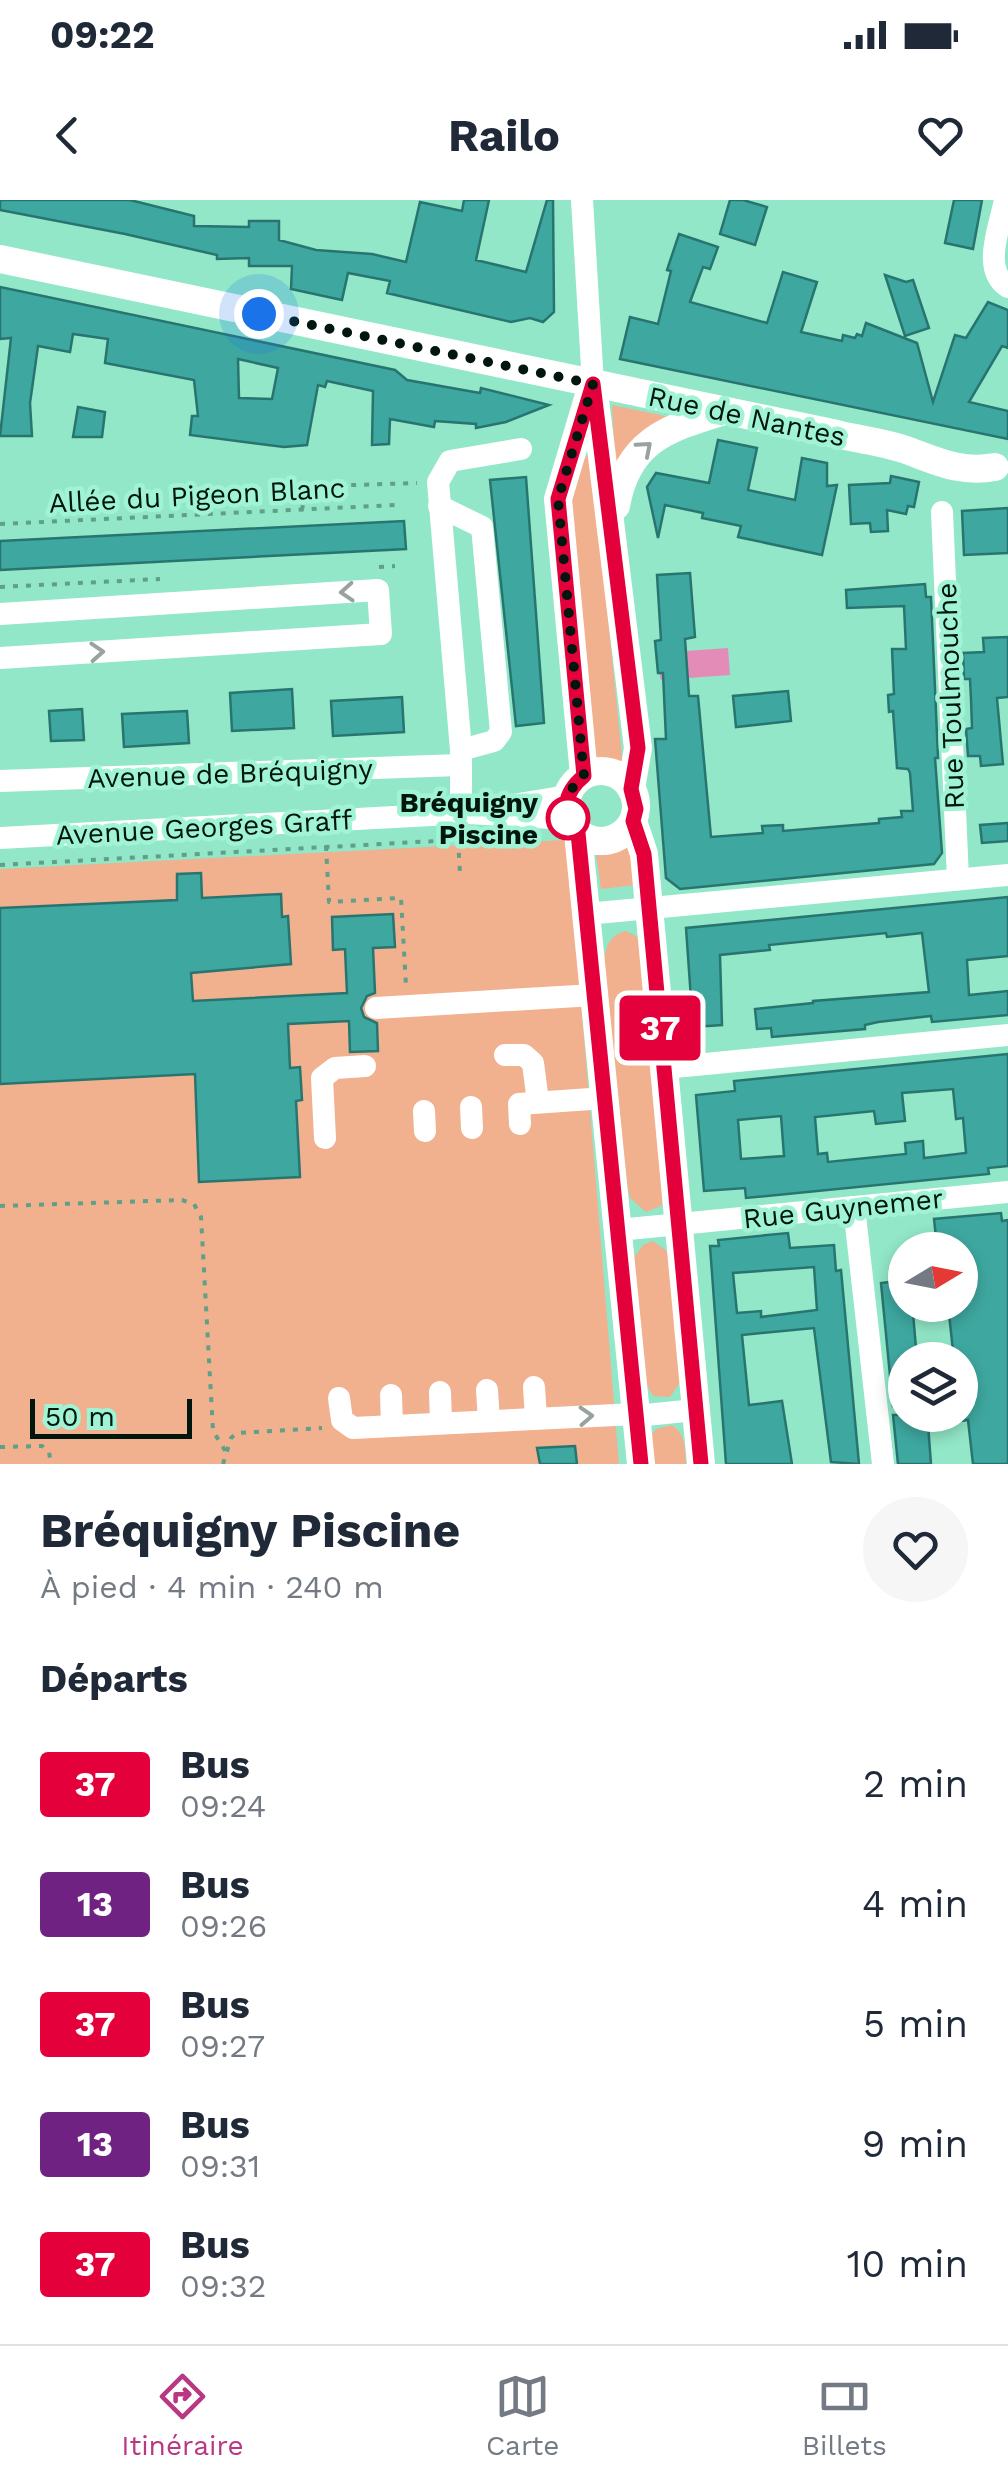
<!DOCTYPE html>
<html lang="fr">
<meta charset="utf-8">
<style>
:root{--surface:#fff;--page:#f6f6f7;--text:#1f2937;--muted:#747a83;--line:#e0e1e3;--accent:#b83883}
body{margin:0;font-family:"Work Sans",sans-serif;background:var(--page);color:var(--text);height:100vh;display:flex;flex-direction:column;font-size:38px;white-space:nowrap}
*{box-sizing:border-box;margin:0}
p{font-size:32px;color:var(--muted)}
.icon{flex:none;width:55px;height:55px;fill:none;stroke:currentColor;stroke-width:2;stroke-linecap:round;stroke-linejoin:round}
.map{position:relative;height:1264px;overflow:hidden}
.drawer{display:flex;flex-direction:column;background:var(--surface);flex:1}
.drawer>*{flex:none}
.badge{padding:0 20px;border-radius:8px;font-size:35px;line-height:65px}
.needle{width:65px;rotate:80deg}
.buttons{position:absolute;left:888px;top:1032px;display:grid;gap:20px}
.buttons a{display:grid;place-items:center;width:90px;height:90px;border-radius:50%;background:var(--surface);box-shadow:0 5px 15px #0003;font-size:50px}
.scale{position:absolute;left:30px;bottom:25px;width:162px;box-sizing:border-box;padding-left:10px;border:5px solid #00160e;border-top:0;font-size:28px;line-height:35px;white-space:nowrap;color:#00160e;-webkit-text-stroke:8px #a0f4d5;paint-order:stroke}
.you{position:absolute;width:50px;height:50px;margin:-25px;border:8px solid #fff;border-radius:50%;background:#1a73e8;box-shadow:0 0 0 15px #1a73e833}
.map>.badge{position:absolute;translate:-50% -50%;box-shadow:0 0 0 5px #fff}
h2{padding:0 40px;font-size:38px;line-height:90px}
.round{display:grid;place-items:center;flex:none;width:105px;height:105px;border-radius:52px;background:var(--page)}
.headline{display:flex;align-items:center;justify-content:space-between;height:170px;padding:0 40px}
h1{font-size:48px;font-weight:700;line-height:75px}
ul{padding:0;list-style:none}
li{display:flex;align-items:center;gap:30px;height:120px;padding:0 40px}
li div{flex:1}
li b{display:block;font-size:38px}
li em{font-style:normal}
li .badge{min-width:110px;font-weight:700;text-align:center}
.status{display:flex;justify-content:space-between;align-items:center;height:70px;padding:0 50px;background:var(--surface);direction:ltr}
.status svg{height:28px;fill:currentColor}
header{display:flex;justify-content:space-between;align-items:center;height:130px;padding:0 40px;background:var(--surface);font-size:45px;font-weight:700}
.tabs{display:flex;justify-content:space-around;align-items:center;height:140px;border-top:2px solid var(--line);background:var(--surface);font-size:28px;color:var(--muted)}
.tabs a{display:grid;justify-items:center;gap:5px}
.tabs .active{color:var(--accent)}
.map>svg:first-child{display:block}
.green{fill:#f1b08e}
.water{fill:#e48cb8}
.building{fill:#3ea8a0;stroke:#287570;stroke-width:2.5;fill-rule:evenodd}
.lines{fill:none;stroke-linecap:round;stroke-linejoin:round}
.path{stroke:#609f88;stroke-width:4;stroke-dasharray:5 8;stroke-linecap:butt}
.minor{stroke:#fff;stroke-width:22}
.major{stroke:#fff;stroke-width:28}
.oneway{stroke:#99a29f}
.line-casing{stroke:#fff;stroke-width:22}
.line{stroke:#e4003a;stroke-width:15}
.walk{stroke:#00160e;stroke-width:10;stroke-dasharray:0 18}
.stop-dot{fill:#fff;stroke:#e4003a;stroke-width:5}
.labels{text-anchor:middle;stroke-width:9;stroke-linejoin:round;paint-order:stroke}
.street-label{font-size:28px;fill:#00160e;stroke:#a0f4d5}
.stop-label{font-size:28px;font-weight:bold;fill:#00160e;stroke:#a0f4d5;text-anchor:end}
</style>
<div class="status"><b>09:22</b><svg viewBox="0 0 49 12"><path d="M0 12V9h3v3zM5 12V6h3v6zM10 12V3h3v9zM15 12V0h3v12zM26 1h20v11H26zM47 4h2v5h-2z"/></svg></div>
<header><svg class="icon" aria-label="back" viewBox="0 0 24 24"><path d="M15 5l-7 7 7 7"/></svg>Railo<svg class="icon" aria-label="heart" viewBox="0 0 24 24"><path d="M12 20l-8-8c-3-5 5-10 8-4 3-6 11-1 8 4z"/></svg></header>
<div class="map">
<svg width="1008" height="1264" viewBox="0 0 1008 1264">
<rect width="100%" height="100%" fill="#92e7c8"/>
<g class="green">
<path d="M 612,205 L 670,217 L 622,262 L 615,261 Z"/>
<path d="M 591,251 L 623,566 L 594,565 L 569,300 L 581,263 Z"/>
<path d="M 564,640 L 568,642 L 619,1264 L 0,1264 L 0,669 Z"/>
<path d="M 630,644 L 635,685 L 601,689 L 596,654 L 609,653 Z"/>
<path d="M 626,731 L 641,739 L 665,994 L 661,1006 L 646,1012 L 630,998 L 627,984 L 604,760 C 606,745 610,735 626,731 Z"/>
<path d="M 653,1041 L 668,1052 L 681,1181 L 670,1197 L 653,1196 L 643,1178 L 633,1059 L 643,1045 Z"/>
<path d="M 672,1225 C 686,1235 685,1248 686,1264 L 650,1264 L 651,1236 L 656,1229 Z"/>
</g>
<path class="water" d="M 728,448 L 730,475 L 661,480 L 658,470 L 687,471 L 686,451 Z"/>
<g class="building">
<path d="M 0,0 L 130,0 L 194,16 L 194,26 L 249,27 L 249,21 L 279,21 L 279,40 L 316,50 L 372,54 L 406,62 L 420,2 L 462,11 L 464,0 L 489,0 L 476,60 L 526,72 L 547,0 L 553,0 L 554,112 L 543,122 L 530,118 L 511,122 L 387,93 L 390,81 L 348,73 L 342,100 L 291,89 L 292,66 L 249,66 L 249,58 L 217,59 L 217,55 L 125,34 L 0,10 Z"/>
<path d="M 730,0 L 743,0 L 767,7 L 755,45 L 720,34 Z"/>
<path d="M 954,0 L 982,0 L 973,49 L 945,43 Z"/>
<path d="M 679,34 L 718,47 L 710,69 L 703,67 L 690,102 L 767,123 L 783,72 L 817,82 L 801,132 L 842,141 L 843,135 L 855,138 L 857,134 L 862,136 L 866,123 L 917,143 L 933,202 L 955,135 L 966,138 L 988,102 L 1008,110 L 1008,148 L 1002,146 L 969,202 L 1008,211 L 1008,239 L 620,159 L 630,117 L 658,124 L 671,71 L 667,70 Z"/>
<path d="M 885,75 L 906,82 L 913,80 L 929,128 L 905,136 Z"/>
<path d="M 0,87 L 395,170 L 407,180 L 480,193 L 481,188 L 549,205 L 506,222 L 476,228 L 476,224 L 435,221 L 434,227 L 390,219 L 389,244 L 372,245 L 373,191 L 327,181 L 325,187 L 318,185 L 307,245 L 284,247 L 190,235 L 192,216 L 198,216 L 194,180 L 105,163 L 108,139 L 73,134 L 70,152 L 38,146 L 30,203 L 32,236 L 0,236 L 11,138 L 0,139 ZM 238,159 L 278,168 L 272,199 L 239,198 Z"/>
<path d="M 78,207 L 105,212 L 102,237 L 73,237 Z"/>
<path d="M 718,240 L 757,248 L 748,290 L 795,300 L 802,258 L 827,263 L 827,286 L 837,285 L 822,355 L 738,337 L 741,326 L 702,318 L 703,313 L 665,305 L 658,338 L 647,287 L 656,273 L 709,283 Z"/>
<path d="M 891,276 L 919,282 L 914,307 L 908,306 L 906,314 L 887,310 L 888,331 L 871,332 L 870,323 L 851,324 L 849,285 L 890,283 Z"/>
<path d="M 526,277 L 544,523 L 516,526 L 490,280 Z"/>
<path d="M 1008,308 L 1008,353 L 964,355 L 962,311 Z"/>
<path d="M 404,321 L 406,349 L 0,370 L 0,341 Z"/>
<path d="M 690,373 L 695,437 L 685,439 L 689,496 L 698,496 L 711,637 L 763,633 L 762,626 L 783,625 L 783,631 L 879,623 L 879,619 L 902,617 L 901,611 L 913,611 L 910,573 L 908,569 L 897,568 L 893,511 L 889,512 L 888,495 L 894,494 L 892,449 L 906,449 L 904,406 L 847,408 L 846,390 L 925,384 L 926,397 L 931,397 L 938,558 L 935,558 L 942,653 L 934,664 L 680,689 L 666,678 L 655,539 L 666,539 L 663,473 L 658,473 L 655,441 L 661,440 L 657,375 Z"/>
<path d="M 1008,437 L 1008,497 L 997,498 L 1003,564 L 981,566 L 980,556 L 968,556 L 966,529 L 972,528 L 971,499 L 970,479 L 964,479 L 963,453 L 984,452 L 983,438 Z"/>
<path d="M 292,489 L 294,528 L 232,531 L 230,493 Z"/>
<path d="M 788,491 L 791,521 L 736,527 L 733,496 Z"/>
<path d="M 402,497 L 404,532 L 333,536 L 331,501 Z"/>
<path d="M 82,509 L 84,540 L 51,541 L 49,511 Z"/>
<path d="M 187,511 L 189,543 L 124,547 L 122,514 Z"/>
<path d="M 1008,623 L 1008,641 L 982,643 L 980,625 Z"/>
<path d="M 201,673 L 202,698 L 281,694 L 282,717 L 288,716 L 291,764 L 191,773 L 193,801 L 347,793 L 345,749 L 333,750 L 332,717 L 393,714 L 395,747 L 373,748 L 375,793 L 367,796 L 361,808 L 364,817 L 377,823 L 378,851 L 350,852 L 349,821 L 288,824 L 290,868 L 300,867 L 302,900 L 296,901 L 300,977 L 199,982 L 195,874 L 0,884 L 0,708 L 177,700 L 177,674 Z"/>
<path d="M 1008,697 L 1008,756 L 967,760 L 969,795 L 1008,791 L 1008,815 L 932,822 L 931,816 L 878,822 L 865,825 L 865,829 L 772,837 L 771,828 L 757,829 L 755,809 L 813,803 L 813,801 L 929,792 L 922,733 L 887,737 L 886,733 L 769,745 L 770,750 L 720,755 L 722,825 L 693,827 L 686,728 Z"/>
<path d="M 1008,854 L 1008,966 L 988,968 L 989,974 L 746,998 L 745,988 L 704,991 L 696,895 L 735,891 L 734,881 ZM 953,889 L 956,919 L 963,918 L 966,953 L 924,958 L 923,941 L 905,943 L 906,954 L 828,962 L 827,953 L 818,954 L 815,917 L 874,911 L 876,924 L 905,921 L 902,893 ZM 781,916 L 784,956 L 741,959 L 738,920 Z"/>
<path d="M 1001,1013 L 1002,1021 L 1008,1020 L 1008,1264 L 973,1264 L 968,1220 L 960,1221 L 960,1160 L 954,1160 L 948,1105 L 960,1105 L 960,1045 L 937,1047 L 934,1019 Z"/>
<path d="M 788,1033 L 790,1048 L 834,1045 L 836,1071 L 841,1070 L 859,1264 L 831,1262 L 814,1128 L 742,1135 L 749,1205 L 782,1201 L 792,1264 L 726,1264 L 710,1046 L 719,1046 L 718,1040 ZM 814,1067 L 817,1110 L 761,1117 L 761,1111 L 737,1113 L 733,1073 Z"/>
<path d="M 905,1080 L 905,1105 L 909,1105 L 910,1114 L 913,1113 L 917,1160 L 905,1160 L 905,1206 L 893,1206 L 881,1083 Z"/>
<path d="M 893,1215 L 921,1215 L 922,1224 L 928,1224 L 931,1264 L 898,1264 Z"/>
<path d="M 575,1246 L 577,1264 L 540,1264 L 537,1248 Z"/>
</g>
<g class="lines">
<g class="path">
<path d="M 302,310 L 305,293 L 320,286 L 417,283"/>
<path d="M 0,324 L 395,305"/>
<path d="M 379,367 L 395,366"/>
<path d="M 0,387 L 160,379"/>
<path d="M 458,640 L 460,673"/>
<path d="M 326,646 L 329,702 L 401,698 L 406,786"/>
<path d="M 0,665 L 490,638"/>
<path d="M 0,1006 L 182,1000 L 194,1004 L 201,1017 L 213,1231 L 226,1252"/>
<path d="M 0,1247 L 42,1246 L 49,1252 L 51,1264"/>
<path d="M 223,1264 L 231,1238 L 237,1233 L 322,1228"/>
</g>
<g class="minor">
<path d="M 582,0 L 593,184"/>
<path d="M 1005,0 C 1000,26 981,70 1008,87"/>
<path d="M 439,306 L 482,327 L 501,532 L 494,541 L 461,550"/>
<path d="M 942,312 L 958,679"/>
<path d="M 0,414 L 378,390 L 381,434 L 0,458"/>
<path d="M 0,581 L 459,565"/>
<path d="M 507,606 L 567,596"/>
<path d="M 469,613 L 461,596 L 461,550 L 438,282 L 450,261 L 521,249"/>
<path d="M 0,638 L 469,613 L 568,619"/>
<path d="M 586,714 L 1008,675"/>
<path d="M 376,808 L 594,795"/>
<path d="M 505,855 L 524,855 L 533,863 L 538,902"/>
<path d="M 664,868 L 1008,835"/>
<path d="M 471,907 L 472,928"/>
<path d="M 424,911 L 425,931"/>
<path d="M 520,924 L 519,904 L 605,898"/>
<path d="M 325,938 L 322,878 L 335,868 L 365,866"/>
<path d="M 854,1007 L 883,1264"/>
<path d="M 618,1030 L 1008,992"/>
<path d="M 534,1187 L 536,1218"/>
<path d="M 487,1190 L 489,1221"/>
<path d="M 440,1192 L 441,1223"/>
<path d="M 391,1195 L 392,1226"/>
<path d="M 339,1198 L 342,1220 L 353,1228 L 636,1214"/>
<path d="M 636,1216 L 695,1210"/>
</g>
<g class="major">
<path d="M 0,59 L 837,234 C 860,240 886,242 909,251 C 939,262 961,273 995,267"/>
<path d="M 593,184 L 638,548 L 631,589"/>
<path d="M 616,306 C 627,242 665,229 721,212"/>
<circle cx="601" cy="606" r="35"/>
<path d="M 584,575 L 558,299 L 589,195"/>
<path d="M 633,621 L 644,654 L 701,1264"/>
<path d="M 578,633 L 641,1264"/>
</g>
</g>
<defs><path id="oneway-chevron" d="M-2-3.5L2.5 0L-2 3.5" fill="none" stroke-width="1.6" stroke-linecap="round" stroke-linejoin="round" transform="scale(2.5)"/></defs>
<g class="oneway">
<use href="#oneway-chevron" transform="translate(645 248) rotate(-41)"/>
<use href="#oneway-chevron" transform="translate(347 392) rotate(176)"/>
<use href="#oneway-chevron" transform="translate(97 452) rotate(-4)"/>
<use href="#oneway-chevron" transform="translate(586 1216) rotate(-3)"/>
</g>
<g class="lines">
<g class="line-casing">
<path id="line" d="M 641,1264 L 578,633 C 560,613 564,592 584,576 L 558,299 L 593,184 L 638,548 L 631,589 L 636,609 L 633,621 L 644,654 L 701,1264"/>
</g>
<use href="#line" class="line"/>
<path class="walk" d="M 259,114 L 593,184 L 558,299 L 584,576 C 569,588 564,600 568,618"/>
</g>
<circle class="stop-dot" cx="568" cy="618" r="20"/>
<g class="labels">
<g class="street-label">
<text transform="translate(747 216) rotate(12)" y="10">Rue de Nantes</text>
<text transform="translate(197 295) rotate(-3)" y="10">Allée du Pigeon Blanc</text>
<text transform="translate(950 496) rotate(-92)" y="10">Rue Toulmouche</text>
<text transform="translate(230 573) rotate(-2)" y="10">Avenue de Bréquigny</text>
<text transform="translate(204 627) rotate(-3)" y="10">Avenue Georges Graff</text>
<text transform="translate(843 1008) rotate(-6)" y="10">Rue Guynemer</text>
</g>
<g class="stop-label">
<text x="538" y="612">Bréquigny<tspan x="538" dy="32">Piscine</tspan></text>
</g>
</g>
</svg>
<div class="buttons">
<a><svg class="needle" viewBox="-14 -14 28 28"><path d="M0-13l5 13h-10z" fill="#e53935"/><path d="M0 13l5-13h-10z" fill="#747a83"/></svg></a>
<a><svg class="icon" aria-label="layers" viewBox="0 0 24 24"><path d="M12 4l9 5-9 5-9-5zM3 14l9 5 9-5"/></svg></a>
</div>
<div class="scale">50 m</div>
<div class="you" style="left:259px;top:114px"></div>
<b class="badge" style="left:660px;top:828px;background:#e4003a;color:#fff">37</b>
</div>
<section class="drawer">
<div class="headline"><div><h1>Bréquigny Piscine</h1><p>À pied · 4 min · 240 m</p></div><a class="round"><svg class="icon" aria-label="heart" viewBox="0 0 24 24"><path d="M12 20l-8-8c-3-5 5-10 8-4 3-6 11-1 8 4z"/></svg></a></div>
<h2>Départs</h2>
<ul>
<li><span class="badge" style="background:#e4003a;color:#fff">37</span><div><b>Bus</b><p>09:24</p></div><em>2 min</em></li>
<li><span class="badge" style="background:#6f2282;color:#fff">13</span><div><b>Bus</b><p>09:26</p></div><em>4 min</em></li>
<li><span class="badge" style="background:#e4003a;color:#fff">37</span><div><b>Bus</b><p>09:27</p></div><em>5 min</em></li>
<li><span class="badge" style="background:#6f2282;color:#fff">13</span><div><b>Bus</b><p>09:31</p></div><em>9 min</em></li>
<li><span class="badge" style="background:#e4003a;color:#fff">37</span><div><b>Bus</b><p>09:32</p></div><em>10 min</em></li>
</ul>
</section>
<nav class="tabs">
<a class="active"><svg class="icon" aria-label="directions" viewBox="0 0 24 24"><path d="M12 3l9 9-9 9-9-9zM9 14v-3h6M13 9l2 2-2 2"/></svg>Itinéraire</a>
<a><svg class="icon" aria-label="map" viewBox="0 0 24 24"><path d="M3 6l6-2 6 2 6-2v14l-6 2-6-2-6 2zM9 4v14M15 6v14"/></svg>Carte</a>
<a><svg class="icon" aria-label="tickets" viewBox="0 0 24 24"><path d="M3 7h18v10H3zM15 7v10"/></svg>Billets</a>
</nav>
